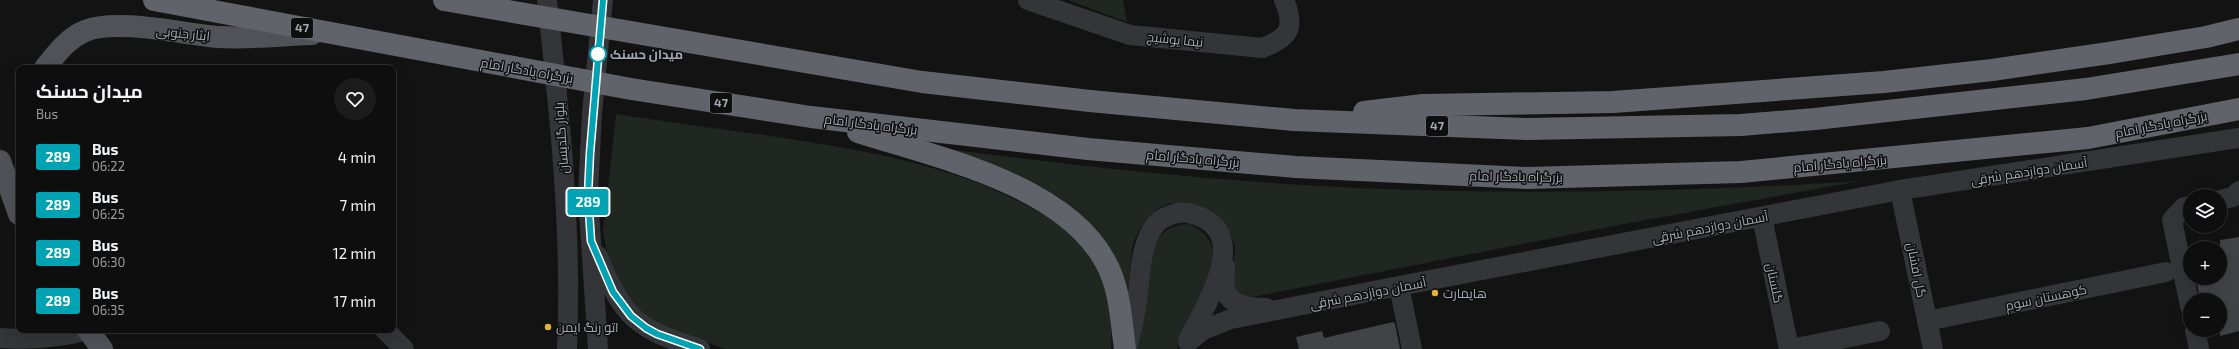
<!DOCTYPE html>
<meta charset="utf-8">
<style>
:root{--surface:#0e0e0f;--page:#1c1c1d;--text:#f1f3f6;--muted:#9b9c9e;--line:#2e2e2f}
body{margin:0;font-family:"Exo 2",Cairo,sans-serif;background:var(--page);color:var(--text);height:100vh;display:flex;flex-direction:column;font-size:15px;white-space:nowrap}
*{box-sizing:border-box;margin:0}
p{font-size:13px;color:var(--muted)}
.icon{flex:none;width:22px;height:22px;fill:none;stroke:currentColor;stroke-width:2;stroke-linecap:round;stroke-linejoin:round}
.map{position:relative;flex:1;overflow:hidden}
.drawer{position:absolute;left:16px;top:65px;width:380px;height:268px;display:flex;flex-direction:column;background:var(--surface);border-radius:8px;box-shadow:0 4px 16px #0002,0 0 0 1px var(--line)}
.drawer>*{flex:none}
.badge{padding:0 8px;border-radius:3px;font-size:14px;line-height:26px}
.tools{position:absolute;left:2183px;top:189px;display:grid;gap:8px}
.tools a{display:grid;place-items:center;width:44px;height:44px;border-radius:50%;background:var(--surface);box-shadow:0 4px 16px #0002,0 0 0 1px var(--line);font-size:20px}
.map>.badge{position:absolute;translate:-50% -50%;box-shadow:0 0 0 2px #fff}
.round{display:grid;place-items:center;flex:none;width:42px;height:42px;border-radius:21px;background:var(--page)}
.head{display:flex;align-items:center;justify-content:space-between;height:68px;padding:0 20px}
h1{font-size:19px;font-weight:700;line-height:30px}
ul{padding:0;list-style:none}
li{display:flex;align-items:center;gap:12px;height:48px;padding:0 20px}
li div{flex:1}
li b{display:block;font-size:15px}
li em{font-style:normal}
li .badge{min-width:44px;font-weight:700;text-align:center}
.map>svg:first-child{display:block}
.green{fill:#1f2720}
.building{fill:#424347}
.lines{fill:none;stroke-linecap:round;stroke-linejoin:round}
.minor{stroke:#343539;stroke-width:20}
.major{stroke:#505258;stroke-width:22}
.highway{stroke:#60636a;stroke-width:22}
.line-casing{stroke:#fff;stroke-width:9}
.line{stroke:#00a3b4;stroke-width:6}
.stop-dot{fill:#fff;stroke:#00a3b4;stroke-width:2}
.poi-dot{fill:#e4b23b;stroke:#0e0e0f;stroke-width:1.5}
.labels{text-anchor:middle;stroke-width:3;stroke-linejoin:round;paint-order:stroke}
.shield{fill:#0e0e0f;stroke:#787a82;stroke-width:1}
.shield-label{font-size:12px;font-weight:bold;fill:#a5a9b4}
.street-label{font-size:13px;fill:#a5a9b4;stroke:#0e0e0f}
.stop-label{font-size:13px;font-weight:bold;fill:#a5a9b4;stroke:#0e0e0f;text-anchor:start}
.poi-label{font-size:13px;fill:#a5a9b4;stroke:#0e0e0f;text-anchor:start}
</style>
<div class="map">
<svg width="2239" height="349" viewBox="0 0 2239 349">
<rect width="100%" height="100%" fill="#131314"/>
<g class="green">
<path d="M 1068,0 L 1123,0 L 1127,22 Z"/>
<path d="M 616,114 C 663,121 710,128 757,134 C 849,148 943,161 1026,205 C 1047,216 1069,228 1085,247 C 1091,254 1105,277 1108,286 C 1112,305 1112,329 1111,349 L 725,349 L 662,326 L 646,317 L 621,289 L 609,263 L 603,231 Z"/>
<path d="M 954,150 C 1070,165 1187,178 1304,185 C 1489,196 1675,193 1860,181 L 1624,224 L 1247,298 L 1238,293 L 1230,282 C 1232,271 1237,254 1234,243 C 1230,226 1217,219 1202,213 C 1196,210 1187,204 1180,203 C 1154,201 1138,227 1132,248 L 1125,325 L 1085,221 L 1061,199 L 1036,184 Z"/>
<path d="M 1189,224 C 1199,229 1207,234 1211,244 C 1222,267 1187,326 1177,349 L 1137,349 L 1152,255 C 1159,234 1166,225 1189,224 Z"/>
</g>
<g class="building">
<path d="M 2239,237 L 2239,331 L 2220,336 L 2220,300 L 2200,300 L 2196,278 L 2220,278 L 2220,240 Z"/>
<path d="M 1393,322 L 1395,324 L 1400,349 L 1299,349 L 1296,337 L 1322,331 L 1324,338 Z"/>
</g>
<g class="lines">
<g class="minor">
<path d="M 547,0 C 560,116 572,232 567,349"/>
<path d="M 1028,0 L 1130,35 L 1262,48 C 1289,38 1296,28 1284,0"/>
<path d="M 1900,190 L 1933,349"/>
<path d="M 2220,200 L 2233,197 L 2239,191"/>
<path d="M 2190,206 L 2184,207 L 2172,220 L 2190,306"/>
<path d="M 1762,217 L 1789,349"/>
<path d="M 597,255 C 624,318 634,328 700,349"/>
<path d="M 1225,266 C 1225,273 1224,281 1225,288 C 1227,305 1251,308 1266,308"/>
<path d="M 1399,286 L 1412,349"/>
<path d="M 1927,321 L 2166,272"/>
<path d="M 385,330 L 404,349"/>
<path d="M 2195,330 L 2199,349"/>
<path d="M 0,338 C 31,340 58,338 88,330"/>
<path d="M 1188,342 L 1203,330 L 1231,319 L 1399,286 L 1900,190 L 2239,138"/>
<path d="M 598,349 L 588,195 L 592,113 L 603,0"/>
<path d="M 1127,349 C 1130,335 1134,321 1136,307 C 1141,281 1138,248 1155,225 C 1161,217 1178,211 1188,213 C 1257,228 1206,303 1188,341"/>
<path d="M 1791,349 L 1880,331"/>
</g>
<g class="major">
<path d="M 45,68 C 56,54 68,38 85,31 C 116,18 183,34 218,37 C 249,39 281,35 312,34"/>
<path d="M 0,161 L 19,214"/>
<path d="M 88,330 L 102,349"/>
</g>
<g class="highway">
<path d="M 154,0 L 631,89 L 811,117 L 1088,149 L 1296,167 L 1527,178 L 1741,172 L 2088,138 L 2239,109"/>
<path d="M 444,0 L 922,82 L 1090,101 L 1294,120 L 1527,129 L 1741,125 L 1815,119 L 2086,89 L 2239,64"/>
<path d="M 1364,112 L 1423,105 L 1613,102 L 1884,82 L 1992,70 L 2109,53 L 2206,37 L 2239,29"/>
<path d="M 858,132 C 936,157 1063,184 1105,261 C 1120,287 1121,320 1125,349"/>
</g>
</g>
<g class="lines">
<g class="line-casing">
<path id="line" d="M 603,0 L 590,153 L 588,195 L 591,241 L 613,292 L 631,316 L 646,328 L 657,334 L 700,349"/>
</g>
<use href="#line" class="line"/>
</g>
<circle class="stop-dot" cx="598" cy="54" r="8"/>
<g class="poi-dot">
<circle cx="1435" cy="293" r="4"/>
<circle cx="548" cy="327" r="4"/>
</g>
<g class="labels">
<g class="shield">
<rect x="291" y="18" width="22" height="20" rx="3"/>
<rect x="710" y="93" width="22" height="20" rx="3"/>
<rect x="1426" y="116" width="22" height="20" rx="3"/>
</g>
<g class="shield-label">
<text x="302" y="32">47</text>
<text x="721" y="107">47</text>
<text x="1437" y="130">47</text>
</g>
<g class="street-label">
<text transform="translate(183 33) rotate(6)" y="5">ایثار جنوبی</text>
<text transform="translate(1175 39) rotate(6)" y="5">نیما یوشیج</text>
<text transform="translate(527 70) rotate(10)" y="5">بزرگراه یادگار امام</text>
<text transform="translate(871 124) rotate(7)" y="5">بزرگراه یادگار امام</text>
<text transform="translate(2161 124) rotate(-11)" y="5">بزرگراه یادگار امام</text>
<text transform="translate(561 138) rotate(-94)" y="5">بلوار گلدیسان</text>
<text transform="translate(1193 158) rotate(5)" y="5">بزرگراه یادگار امام</text>
<text transform="translate(1840 163) rotate(-5)" y="5">بزرگراه یادگار امام</text>
<text transform="translate(2029 171) rotate(-9)" y="5">آسمان دوازدهم شرقی</text>
<text transform="translate(1516 176) rotate(1)" y="5">بزرگراه یادگار امام</text>
<text transform="translate(1710 227) rotate(-11)" y="5">آسمان دوازدهم شرقی</text>
<text transform="translate(1917 270) rotate(79)" y="5">گل افشان</text>
<text transform="translate(1775 283) rotate(78)" y="5">گلستان</text>
<text transform="translate(1368 293) rotate(-11)" y="5">آسمان دوازدهم شرقی</text>
<text transform="translate(2046 297) rotate(-12)" y="5">کوهستان سوم</text>
</g>
<g class="stop-label">
<text x="610" y="59">میدان حسنک</text>
</g>
<g class="poi-label">
<text x="1443" y="298">هایمارت</text>
<text x="556" y="332">اتو رنگ ایمن</text>
</g>
</g>
</svg>
<div class="tools">
<a><svg class="icon" aria-label="layers" viewBox="0 0 24 24"><path d="M12 4l9 5-9 5-9-5zM3 14l9 5 9-5"/></svg></a>
<a>+</a>
<a>−</a>
</div>
<b class="badge" style="left:588px;top:202px;background:#00a3b4;color:#fff">289</b>
<section class="drawer">
<div class="head"><div><h1>میدان حسنک</h1><p>Bus</p></div><a class="round"><svg class="icon" aria-label="heart" viewBox="0 0 24 24"><path d="M12 20l-8-8c-3-5 5-10 8-4 3-6 11-1 8 4z"/></svg></a></div>
<ul>
<li><span class="badge" style="background:#00a3b4;color:#fff">289</span><div><b>Bus</b><p>06:22</p></div><em>4 min</em></li>
<li><span class="badge" style="background:#00a3b4;color:#fff">289</span><div><b>Bus</b><p>06:25</p></div><em>7 min</em></li>
<li><span class="badge" style="background:#00a3b4;color:#fff">289</span><div><b>Bus</b><p>06:30</p></div><em>12 min</em></li>
<li><span class="badge" style="background:#00a3b4;color:#fff">289</span><div><b>Bus</b><p>06:35</p></div><em>17 min</em></li>
</ul>
</section>
</div>
